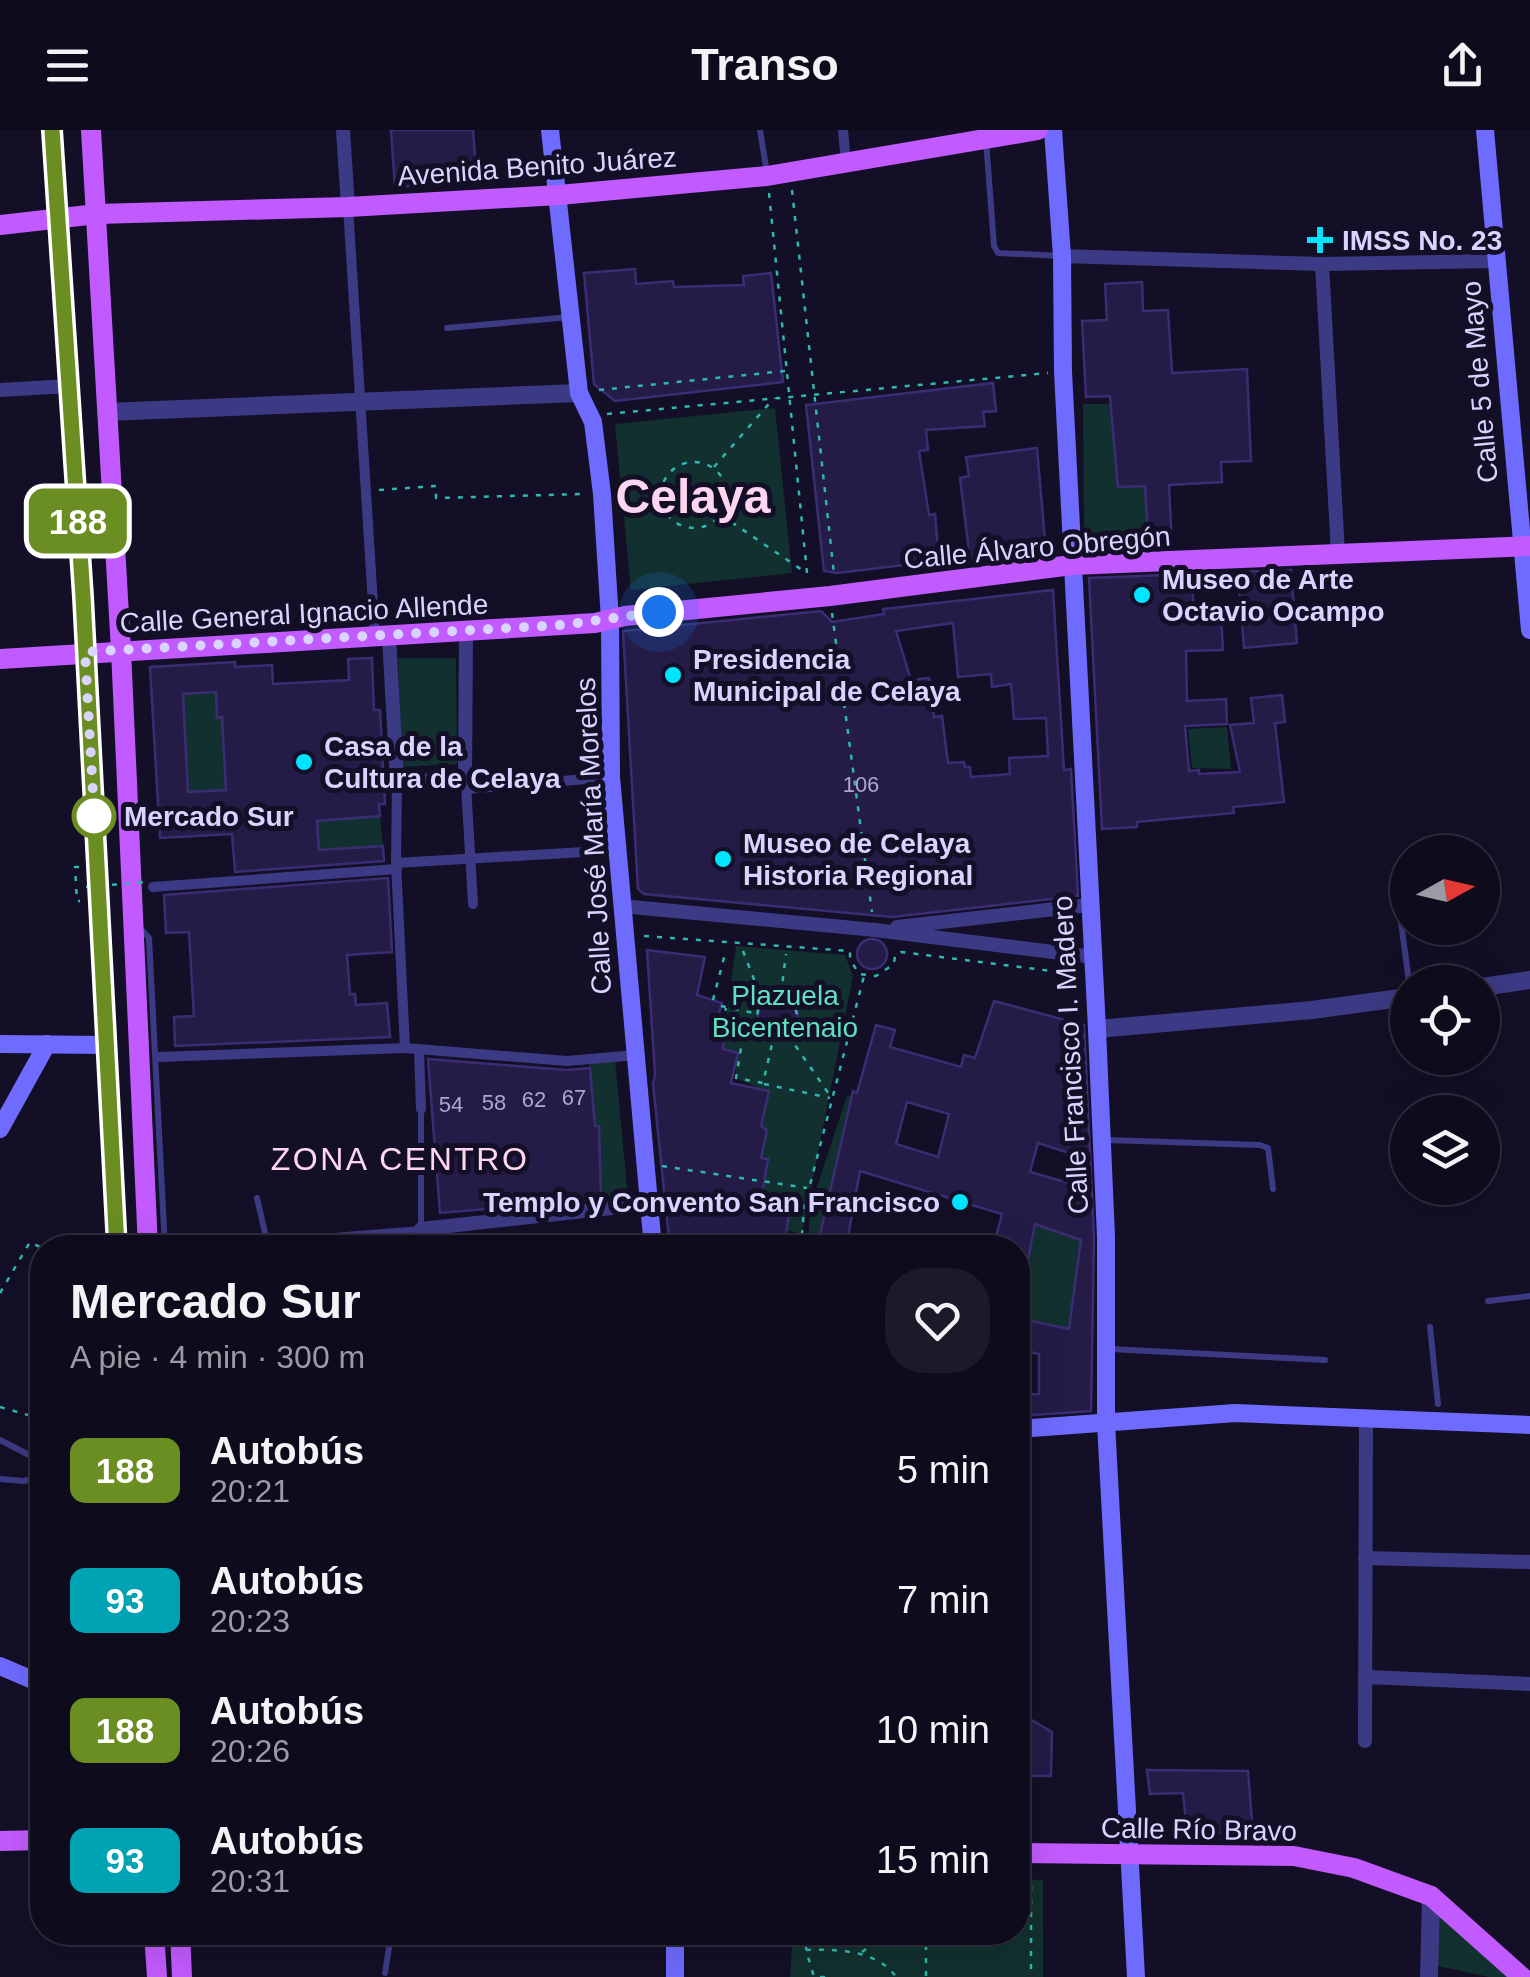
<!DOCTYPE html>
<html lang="es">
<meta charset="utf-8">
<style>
:root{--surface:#0e0b1c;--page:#1c1929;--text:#f1f3f6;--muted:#9b9ba3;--line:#2e2b3b}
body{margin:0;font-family:Arial,sans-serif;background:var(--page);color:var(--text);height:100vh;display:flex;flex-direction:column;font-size:38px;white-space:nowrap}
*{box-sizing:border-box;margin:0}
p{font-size:32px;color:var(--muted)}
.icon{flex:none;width:55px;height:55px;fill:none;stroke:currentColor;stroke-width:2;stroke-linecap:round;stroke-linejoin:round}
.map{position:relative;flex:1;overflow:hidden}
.side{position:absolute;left:30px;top:1105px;width:1000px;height:710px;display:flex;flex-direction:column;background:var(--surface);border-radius:40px;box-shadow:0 10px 40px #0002,0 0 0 2px var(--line)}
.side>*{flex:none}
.badge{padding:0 20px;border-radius:15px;font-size:35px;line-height:65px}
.needle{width:65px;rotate:82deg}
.buttons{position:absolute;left:1390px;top:705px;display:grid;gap:20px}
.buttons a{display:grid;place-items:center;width:110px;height:110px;border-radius:50%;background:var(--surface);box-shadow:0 10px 40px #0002,0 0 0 2px var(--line);font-size:50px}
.you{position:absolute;width:50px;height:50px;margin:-25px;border:8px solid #fff;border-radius:50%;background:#1a73e8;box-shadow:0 0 0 15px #1a73e833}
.map>.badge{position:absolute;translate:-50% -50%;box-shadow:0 0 0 5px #fff}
.round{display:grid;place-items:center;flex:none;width:105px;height:105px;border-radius:40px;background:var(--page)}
.headline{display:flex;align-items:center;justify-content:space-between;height:170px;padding:0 40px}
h1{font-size:48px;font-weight:600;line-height:75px}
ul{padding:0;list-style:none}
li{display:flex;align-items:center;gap:30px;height:130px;padding:0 40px}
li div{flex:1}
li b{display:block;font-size:38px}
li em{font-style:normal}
li .badge{min-width:110px;font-weight:700;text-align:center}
header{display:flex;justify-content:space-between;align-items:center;height:130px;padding:0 40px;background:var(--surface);font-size:45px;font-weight:600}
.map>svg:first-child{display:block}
.green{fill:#12302f}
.building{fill:#241b47;stroke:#3b2d73;stroke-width:2.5;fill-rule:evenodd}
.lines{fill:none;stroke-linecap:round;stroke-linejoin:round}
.path{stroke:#2fb8b0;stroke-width:2.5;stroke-dasharray:5 8;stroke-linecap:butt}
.service{stroke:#3d3a85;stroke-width:6}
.pedestrian{stroke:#3d3a85;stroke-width:10}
.minor{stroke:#3d3a85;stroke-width:14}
.tertiary{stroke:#3d3a85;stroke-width:18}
.secondary{stroke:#6f6bff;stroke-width:18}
.primary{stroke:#c25bff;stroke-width:20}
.path-bridge{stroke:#2fb8b0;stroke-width:2.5;stroke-dasharray:5 8;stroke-linecap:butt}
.line-casing{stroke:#fff;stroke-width:22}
.line{stroke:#6b8e23;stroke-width:15}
.walk{stroke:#d9d4ff;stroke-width:10;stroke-dasharray:0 18}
.poi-dot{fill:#00e5ff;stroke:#130f26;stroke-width:4}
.stop-dot{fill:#fff;stroke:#6b8e23;stroke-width:5}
.labels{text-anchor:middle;stroke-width:10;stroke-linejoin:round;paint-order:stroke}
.number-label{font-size:22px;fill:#aca6d1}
.street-label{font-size:28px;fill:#d9d4ff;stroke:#130f26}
.poi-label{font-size:28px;font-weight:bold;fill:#d9d4ff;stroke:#130f26;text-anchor:start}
.stop-label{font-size:28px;font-weight:bold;fill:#d9d4ff;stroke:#130f26;text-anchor:start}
.park-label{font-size:28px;fill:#5fe0c0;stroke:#130f26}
.quarter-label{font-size:32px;letter-spacing:2.5px;fill:#ffd6f0;stroke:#130f26}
.town-label{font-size:48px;font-weight:bold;fill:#ffd6f0;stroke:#130f26}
</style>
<header><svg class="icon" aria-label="menu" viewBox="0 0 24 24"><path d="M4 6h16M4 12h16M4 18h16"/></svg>Transo<svg class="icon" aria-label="share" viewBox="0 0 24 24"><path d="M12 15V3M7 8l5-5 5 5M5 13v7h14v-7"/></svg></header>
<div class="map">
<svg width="1530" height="1847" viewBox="0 0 1530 1847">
<rect width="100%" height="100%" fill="#130f26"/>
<g class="green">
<path d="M 1083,274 L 1111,274 L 1118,357 L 1145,356 L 1148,420 L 1084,418 Z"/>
<path d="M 775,278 L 792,443 L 631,460 L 615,294 Z"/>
<path d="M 398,528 L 456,528 L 457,634 L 402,637 Z"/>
<path d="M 215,562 L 217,587 L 222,587 L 226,660 L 188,662 L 183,564 Z"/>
<path d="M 1227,597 L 1231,639 L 1192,638 L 1188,599 Z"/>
<path d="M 380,686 L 383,716 L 319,720 L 317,691 Z"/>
<path d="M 736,816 L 845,825 L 853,846 L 802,1104 L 786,1100 L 790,1077 L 782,1073 L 786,1069 L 761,1069 L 759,1028 L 767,1001 L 761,996 L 769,962 L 736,948 L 736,922 L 722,919 Z"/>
<path d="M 615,930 L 628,1068 L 601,1070 L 599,997 L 595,996 L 589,933 Z"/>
<path d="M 847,966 L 852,967 L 817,1117 L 808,1118 L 810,1078 Z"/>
<path d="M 1035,1094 L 1081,1110 L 1069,1199 L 1018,1188 Z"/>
<path d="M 1018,1749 L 1043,1750 L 1043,1847 L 790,1847 L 793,1803 L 1018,1802 Z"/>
<path d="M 1437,1784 L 1509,1847 L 1489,1847 L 1438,1836 Z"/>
</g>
<g class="building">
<path d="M 391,0 L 473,0 L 477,52 L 395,57 Z"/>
<path d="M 635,139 L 636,154 L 673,151 L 674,157 L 744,155 L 743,146 L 771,143 L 783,252 L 615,271 L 594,254 L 584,143 Z"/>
<path d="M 1142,152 L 1143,181 L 1168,180 L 1172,243 L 1247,239 L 1251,331 L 1221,332 L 1222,352 L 1169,355 L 1172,417 L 1149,418 L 1145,356 L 1118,357 L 1110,266 L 1086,267 L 1082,191 L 1107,190 L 1105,154 Z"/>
<path d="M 993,253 L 996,281 L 983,282 L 985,296 L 926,300 L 928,320 L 919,321 L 929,385 L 935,384 L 939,431 L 837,443 L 824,441 L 806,275 Z"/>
<path d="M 1037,318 L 1046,422 L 970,430 L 960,348 L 969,346 L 966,327 Z"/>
<circle cx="695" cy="365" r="10"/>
<path d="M 1291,440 L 1297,513 L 1244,518 L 1238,442 Z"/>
<path d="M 1192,444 L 1194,488 L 1221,486 L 1223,520 L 1186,521 L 1187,571 L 1226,569 L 1227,594 L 1185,596 L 1189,641 L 1199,640 L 1199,644 L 1240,642 L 1230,595 L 1254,593 L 1251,568 L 1282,565 L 1285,592 L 1275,593 L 1284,672 L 1233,677 L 1234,683 L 1137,692 L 1137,697 L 1102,699 L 1089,448 Z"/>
<path d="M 1053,460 L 1064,640 L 1071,639 L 1078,766 L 892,787 L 644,764 L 638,759 L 623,501 L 821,481 L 832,492 L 884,484 L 883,479 ZM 953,493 L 958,547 L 991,544 L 992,557 L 1011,554 L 1014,589 L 1046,588 L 1048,626 L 1009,628 L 1010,644 L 971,647 L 970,637 L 965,637 L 964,632 L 948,633 L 942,586 L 934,587 L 929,548 L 911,550 L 896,501 Z"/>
<path d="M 372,528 L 374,580 L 380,580 L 385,674 L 379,674 L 380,686 L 317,691 L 319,720 L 383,716 L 384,731 L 235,742 L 232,704 L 160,708 L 150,537 L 235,532 L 235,537 L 272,535 L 273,554 L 349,550 L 348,529 ZM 216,562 L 217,588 L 222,587 L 226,660 L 188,662 L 183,564 Z"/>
<path d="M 388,748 L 392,822 L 347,825 L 350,864 L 355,864 L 356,875 L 387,873 L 390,907 L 175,916 L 174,887 L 194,886 L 189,802 L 166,803 L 164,765 Z"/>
<circle cx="872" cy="824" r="15"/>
<path d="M 647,820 L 705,827 L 697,865 L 722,873 L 713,905 L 724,907 L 723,919 L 738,923 L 731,953 L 769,961 L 761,996 L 767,1000 L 761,1028 L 768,1029 L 761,1069 L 782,1073 L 781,1079 L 789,1081 L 786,1105 L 815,1111 L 815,1118 L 670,1118 L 653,954 L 655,945 Z"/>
<circle cx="778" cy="887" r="20"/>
<path d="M 994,871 L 1084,895 L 1094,1107 L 1091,1281 L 1018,1286 L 1018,1265 L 1039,1264 L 1039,1224 L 1018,1219 L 1018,1188 L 1069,1199 L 1081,1110 L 1035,1094 L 1024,1149 L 1018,1148 L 1018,1118 L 993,1118 L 1002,1084 L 860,1041 L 846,1118 L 817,1118 L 853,961 L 857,963 L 876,895 L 895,900 L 890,917 L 961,937 L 964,925 L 975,928 ZM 907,972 L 949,984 L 938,1027 L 896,1014 ZM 1038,1013 L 1069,1023 L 1069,1053 L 1030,1042 Z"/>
<path d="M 428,929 L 566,940 L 590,938 L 595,996 L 599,996 L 601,1069 L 440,1083 Z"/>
<path d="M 1018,1582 L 1052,1602 L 1051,1646 L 1018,1646 Z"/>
<path d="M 1147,1640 L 1248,1641 L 1253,1703 L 1187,1703 L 1183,1663 L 1150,1664 Z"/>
</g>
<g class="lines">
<g class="path">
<path d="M 792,60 L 834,444"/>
<path d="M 769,63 L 807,443"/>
<path d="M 599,260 L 785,241"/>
<path d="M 607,284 L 1048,243"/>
<circle cx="694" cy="365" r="33"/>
<path d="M 714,337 L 774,268"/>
<path d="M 379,360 L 436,356 L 436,368 L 584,364"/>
<path d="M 721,385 L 805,442"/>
<path d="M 832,483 L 872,782"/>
<path d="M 79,737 L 75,737 L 77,771 L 80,771"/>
<path d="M 644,806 L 850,821 L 850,829 L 859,844 L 876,846 L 894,834 L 895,825 L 901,822 L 1075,844"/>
<path d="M 743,821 L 762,870"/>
<path d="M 781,864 L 786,824"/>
<circle cx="777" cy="887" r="20"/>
<path d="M 713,870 L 726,820"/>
<path d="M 721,876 L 754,883"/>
<path d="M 797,876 L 823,859 L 840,863"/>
<path d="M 800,890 L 850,901"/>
<path d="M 758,901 L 742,912 L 736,948 L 763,953 L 773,910"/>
<path d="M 788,905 L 831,967"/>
<path d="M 719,906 L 726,878"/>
<path d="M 764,954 L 830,968"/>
<path d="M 662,1036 L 807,1058"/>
<path d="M 801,1118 L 804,1078 L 864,846"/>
<path d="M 0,1163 L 30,1112 L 42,1118"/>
<path d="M 0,1277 L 42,1289"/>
<path d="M 1018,1756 L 1031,1756 L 1031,1847"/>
<path d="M 807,1802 L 806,1820 L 814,1847"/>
<path d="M 836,1802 L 850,1821"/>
<path d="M 902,1802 L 924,1810"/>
<path d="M 926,1802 L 926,1847"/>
<path d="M 806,1820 C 836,1819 878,1820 896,1847"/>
<path d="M 862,1822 L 888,1802"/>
<path d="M 820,1847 L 833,1847"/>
</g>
<g class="service">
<path d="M 760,0 L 767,43"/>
<path d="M 986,10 L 994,116 L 998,123 L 1061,126"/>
<path d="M 447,198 L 570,187"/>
<path d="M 1395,747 L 1409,852"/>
<path d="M 140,798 L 149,808 L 165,1118"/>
<path d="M 1106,1010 L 1260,1015 L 1268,1018 L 1273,1059"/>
<path d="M 257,1068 L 265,1103 L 271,1111 L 421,1099 L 421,980"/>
<path d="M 1488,1171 L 1530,1166"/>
<path d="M 1430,1197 L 1438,1274"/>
<path d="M 1111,1219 L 1325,1230"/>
<path d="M 0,1310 L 31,1326 L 42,1342"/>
<path d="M 0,1349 L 24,1351 L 42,1346"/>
<path d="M 382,1802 L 389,1818 L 385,1843"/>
</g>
<g class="pedestrian">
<path d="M 843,0 L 846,34"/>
<path d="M 348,77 L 375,506"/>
<path d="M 397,652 L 396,733 L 405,918"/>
<path d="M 466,655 L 473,774"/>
<path d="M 466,659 L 611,647"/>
<path d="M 396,733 L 618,720"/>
<path d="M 153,757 L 397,739"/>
<path d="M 419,919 L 421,979"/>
<path d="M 158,927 L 405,918 L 567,931 L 636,925"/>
</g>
<g class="minor">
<path d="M 343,0 L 348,77"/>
<path d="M 1062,126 L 1322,134 L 1496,131"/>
<path d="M 1322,134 L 1338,424"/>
<path d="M 0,260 L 69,256"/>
<path d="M 389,506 L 397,652 L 465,649 L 466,502"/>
<path d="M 621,776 L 875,800 L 1094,827"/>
<path d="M 897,797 L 1090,775"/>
<path d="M 420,1118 L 421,1099 L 648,1074"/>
<path d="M 1365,1428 L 1530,1432"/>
<path d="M 1366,1547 L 1530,1554"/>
<path d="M 1365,1611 L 1366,1287"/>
</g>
<g class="tertiary">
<path d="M 106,282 L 579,263"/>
<path d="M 1482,857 L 1530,850"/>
<path d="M 1097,899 L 1312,880 L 1408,867"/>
<path d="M 1429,1847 L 1431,1766"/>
</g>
<g class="secondary">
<path d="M 550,0 L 579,263 L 593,292 L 602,364 L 610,490 L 611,647 L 653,1118"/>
<path d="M 1053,0 L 1062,126 L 1063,242 L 1097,899 L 1106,1107 L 1106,1293 L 1136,1847"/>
<path d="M 1485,0 L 1530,500"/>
<path d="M 0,914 L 105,915"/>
<path d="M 0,999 L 47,914"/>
<path d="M 1018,1299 L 1235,1283 L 1530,1295"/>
<path d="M 0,1536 L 42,1554"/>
<path d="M 675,1802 L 675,1847"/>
</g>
<g class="primary">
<path d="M 52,0 L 83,467 L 117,1118"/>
<path d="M 91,0 L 121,520 L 148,1118"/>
<path d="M 0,95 L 97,84 L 348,77 L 559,65 L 767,46 L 1038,0"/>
<path d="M 0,529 L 595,493 L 625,486 L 830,466 L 1072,435 L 1530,416"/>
<path d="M 0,1711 L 42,1710"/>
<path d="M 1018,1723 L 1294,1726 L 1354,1738 L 1431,1766 L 1522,1847"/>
<path d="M 154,1802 L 157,1847"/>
<path d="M 180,1802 L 182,1847"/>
</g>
<path class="path-bridge" d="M 86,757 L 145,752"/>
</g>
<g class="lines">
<g class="line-casing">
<path id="line" d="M 52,0 L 83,467 L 117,1118"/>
</g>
<use href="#line" class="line"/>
<path class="walk" d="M 94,686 L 95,699 L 85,522 L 562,495 L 659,482"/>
</g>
<g class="poi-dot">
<path d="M1315 95h10v10h10v10h-10v10h-10v-10h-10v-10h10z"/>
<circle cx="1142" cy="465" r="10"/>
<circle cx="673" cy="545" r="10"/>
<circle cx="304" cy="632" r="10"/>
<circle cx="723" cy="729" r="10"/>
<circle cx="960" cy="1072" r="10"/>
</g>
<circle class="stop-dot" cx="94" cy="686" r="20"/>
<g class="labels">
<g class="number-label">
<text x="861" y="662">106</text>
<text x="574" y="975">67</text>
<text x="534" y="977">62</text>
<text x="494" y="980">58</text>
<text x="451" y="982">54</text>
</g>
<g class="street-label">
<text transform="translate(537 36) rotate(-4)" y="10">Avenida Benito Juárez</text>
<text transform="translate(1479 252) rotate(-95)" y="10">Calle 5 de Mayo</text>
<text transform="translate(1037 417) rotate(-5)" y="10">Calle Álvaro Obregón</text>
<text transform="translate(304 483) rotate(-3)" y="10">Calle General Ignacio Allende</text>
<text transform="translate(593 706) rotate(-93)" y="10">Calle José María Morelos</text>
<text transform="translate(1070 925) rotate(-93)" y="10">Calle Francisco I. Madero</text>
<text transform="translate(1199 1699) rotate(1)" y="10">Calle Río Bravo</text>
</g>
<g class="poi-label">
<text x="1342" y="120">IMSS No. 23</text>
<text x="1162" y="459">Museo de Arte<tspan x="1162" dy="32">Octavio Ocampo</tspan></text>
<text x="693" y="539">Presidencia<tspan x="693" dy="32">Municipal de Celaya</tspan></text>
<text x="324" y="626">Casa de la<tspan x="324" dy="32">Cultura de Celaya</tspan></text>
<text x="743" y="723">Museo de Celaya<tspan x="743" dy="32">Historia Regional</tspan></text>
<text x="940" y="1082" text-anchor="end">Templo y Convento San Francisco</text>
</g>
<g class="stop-label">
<text x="124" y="696">Mercado Sur</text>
</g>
<g class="park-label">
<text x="785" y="875">Plazuela<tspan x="785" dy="32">Bicentenaio</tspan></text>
</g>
<g class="quarter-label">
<text x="400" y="1040">ZONA CENTRO</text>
</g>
<g class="town-label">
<text x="693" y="383">Celaya</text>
</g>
</g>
</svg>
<div class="buttons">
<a><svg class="needle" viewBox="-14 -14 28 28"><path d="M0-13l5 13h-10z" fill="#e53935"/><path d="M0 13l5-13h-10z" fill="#9b9ba3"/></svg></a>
<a><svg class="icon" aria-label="locate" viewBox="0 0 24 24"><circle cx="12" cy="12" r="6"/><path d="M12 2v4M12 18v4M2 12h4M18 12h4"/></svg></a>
<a><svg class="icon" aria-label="layers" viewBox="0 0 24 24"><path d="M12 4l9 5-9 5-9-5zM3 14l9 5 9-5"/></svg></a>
</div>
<div class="you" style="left:659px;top:482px"></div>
<b class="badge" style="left:78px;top:391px;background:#6b8e23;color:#fff">188</b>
<section class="side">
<div class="headline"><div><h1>Mercado Sur</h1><p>A pie · 4 min · 300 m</p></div><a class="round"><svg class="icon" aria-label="heart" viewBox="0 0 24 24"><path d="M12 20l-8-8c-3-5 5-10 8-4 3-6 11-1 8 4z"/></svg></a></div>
<ul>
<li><span class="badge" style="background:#6b8e23;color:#fff">188</span><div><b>Autobús</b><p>20:21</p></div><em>5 min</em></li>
<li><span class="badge" style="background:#00a3b4;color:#fff">93</span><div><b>Autobús</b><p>20:23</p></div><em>7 min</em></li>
<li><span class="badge" style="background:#6b8e23;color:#fff">188</span><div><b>Autobús</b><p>20:26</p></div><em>10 min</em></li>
<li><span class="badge" style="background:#00a3b4;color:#fff">93</span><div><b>Autobús</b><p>20:31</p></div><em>15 min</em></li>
</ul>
</section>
</div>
